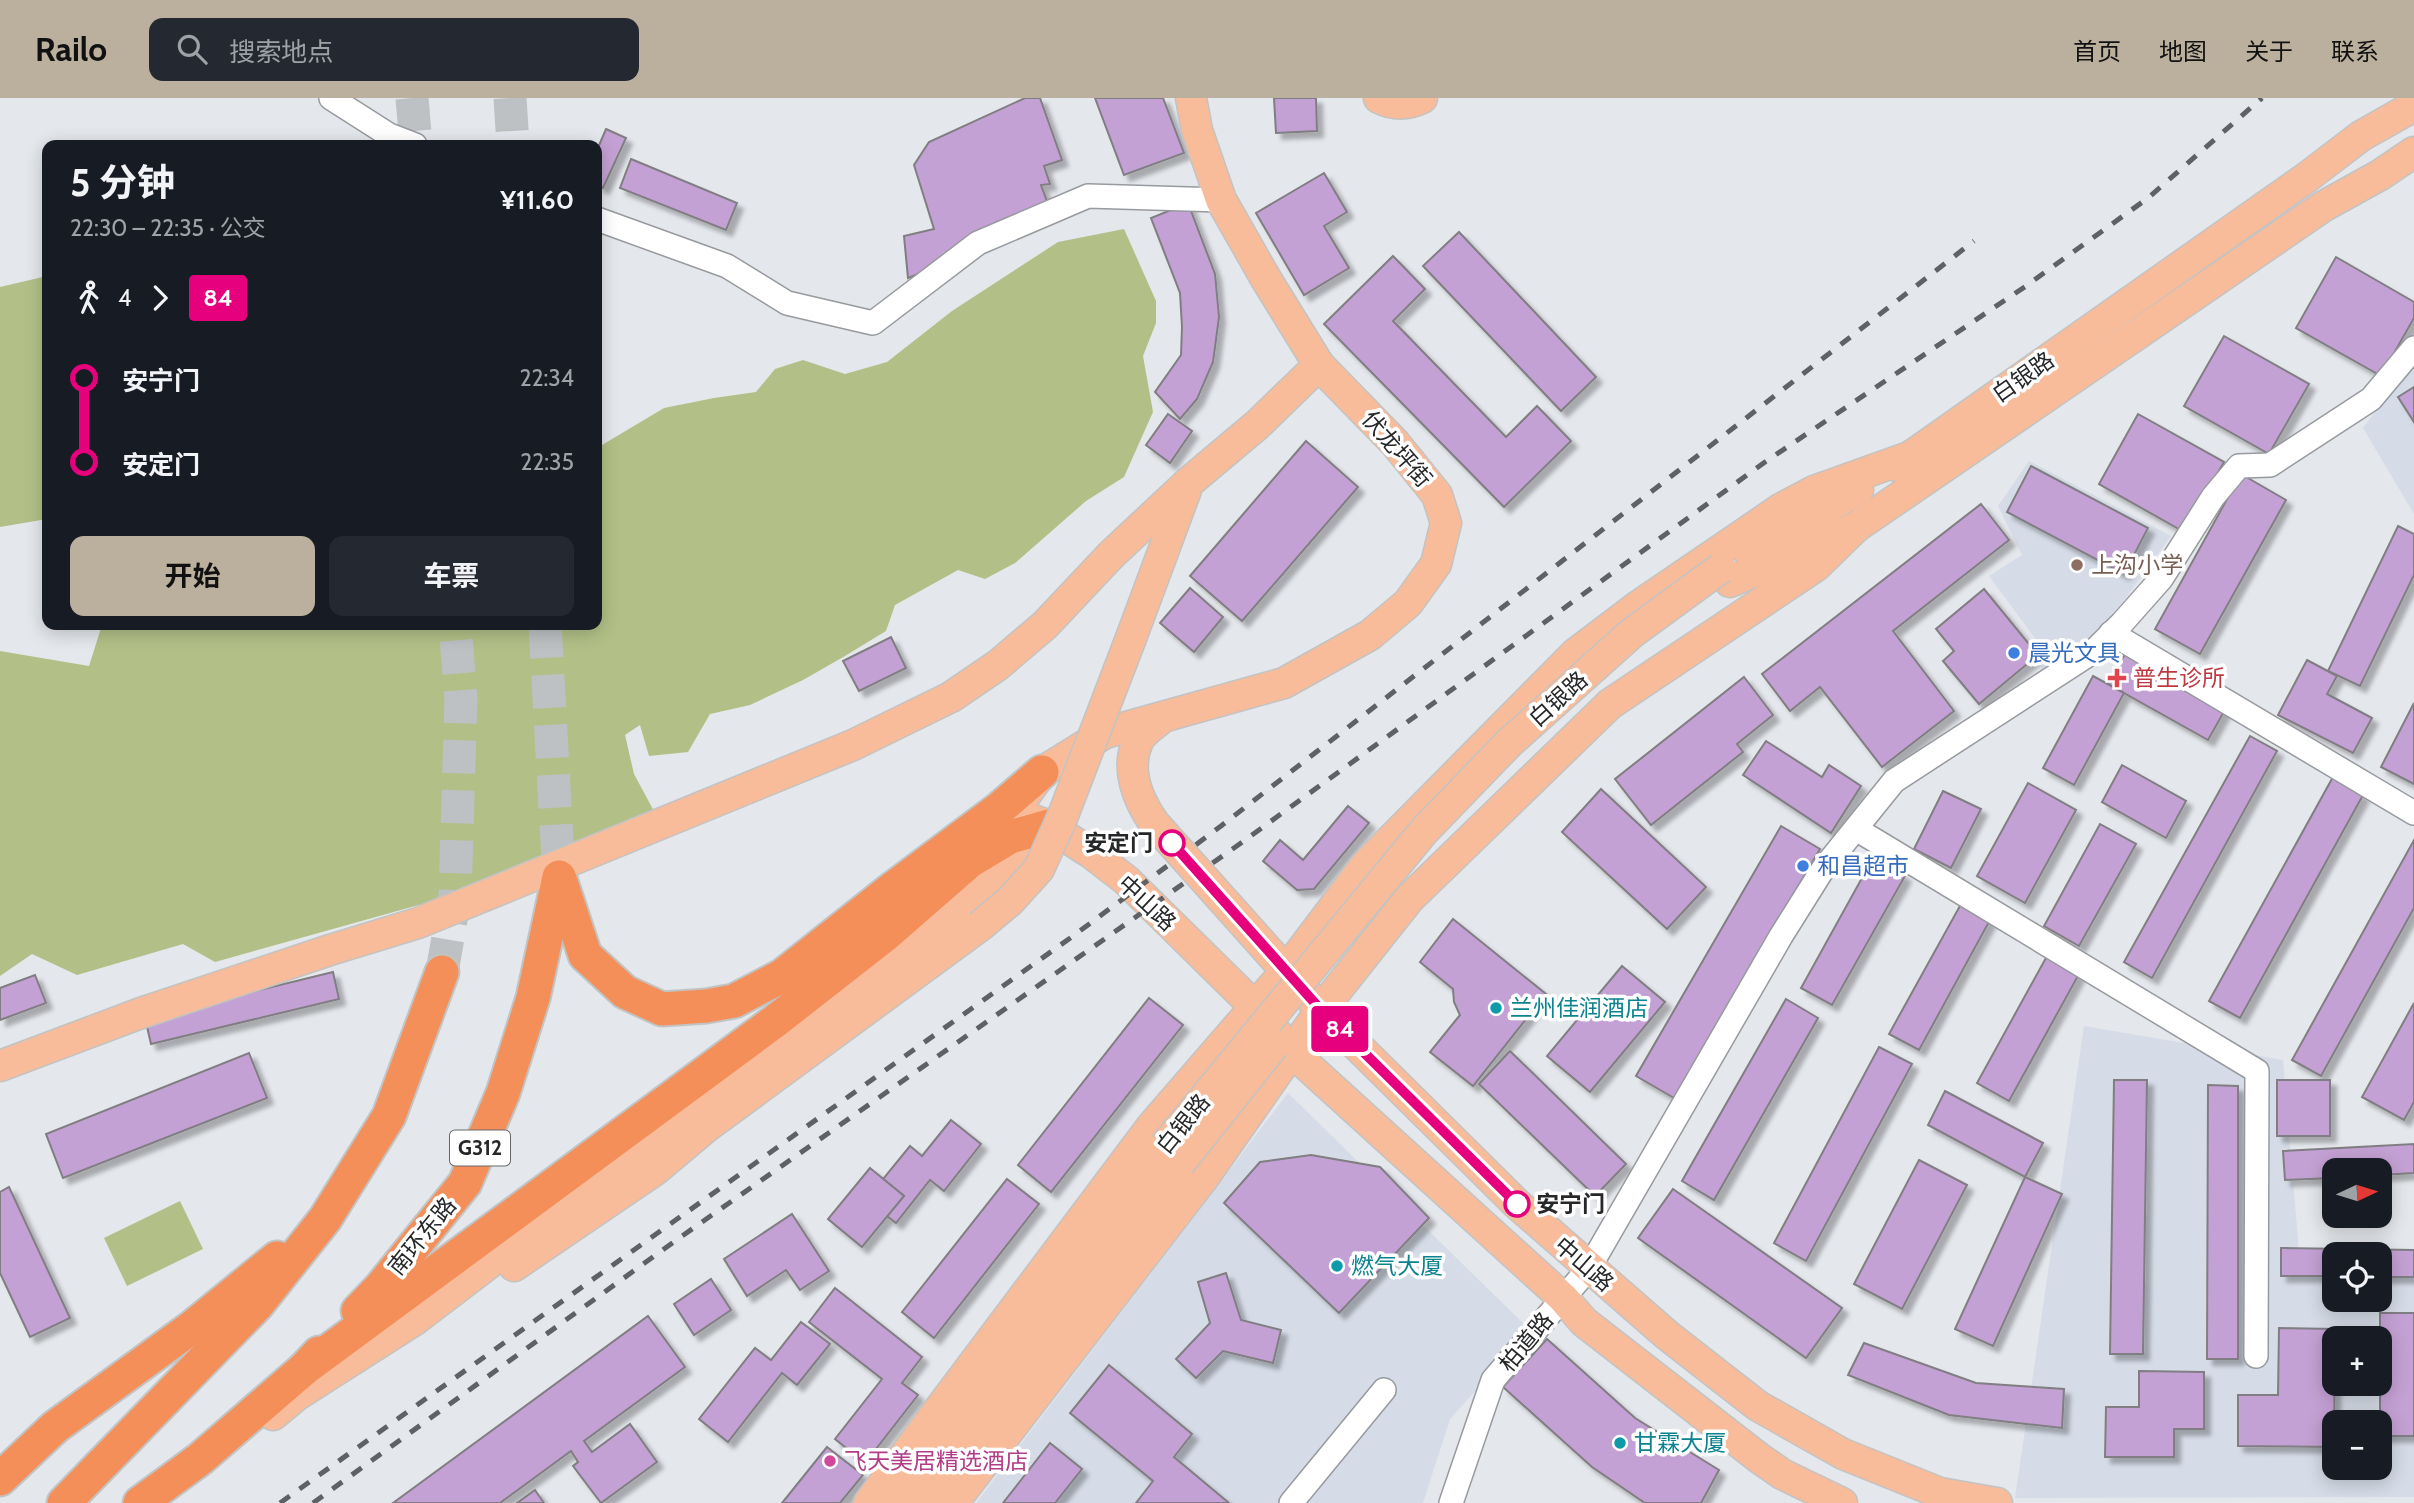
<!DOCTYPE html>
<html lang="zh">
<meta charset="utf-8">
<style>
:root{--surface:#171b24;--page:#242831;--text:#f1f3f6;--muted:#9ea1a6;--accent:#bbb09d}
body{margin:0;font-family:Cabin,"Noto Sans SC",sans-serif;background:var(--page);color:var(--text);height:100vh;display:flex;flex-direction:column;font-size:26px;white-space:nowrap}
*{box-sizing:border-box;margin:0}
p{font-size:23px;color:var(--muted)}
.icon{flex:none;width:38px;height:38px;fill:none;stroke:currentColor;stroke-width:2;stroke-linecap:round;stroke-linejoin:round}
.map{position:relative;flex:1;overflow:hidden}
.details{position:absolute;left:42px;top:42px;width:560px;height:490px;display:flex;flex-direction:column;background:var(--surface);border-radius:14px;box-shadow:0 4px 18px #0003}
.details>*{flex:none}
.badge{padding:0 14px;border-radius:5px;font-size:24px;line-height:46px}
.needle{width:46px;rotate:86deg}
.controls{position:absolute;left:2322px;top:1060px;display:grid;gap:14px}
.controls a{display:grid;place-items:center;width:70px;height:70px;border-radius:14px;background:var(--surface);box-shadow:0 4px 18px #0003;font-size:35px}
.map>.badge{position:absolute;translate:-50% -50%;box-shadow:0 0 0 4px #fff}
.legs{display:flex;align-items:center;gap:10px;height:77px;padding:0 28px;font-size:23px}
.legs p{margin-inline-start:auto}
.head{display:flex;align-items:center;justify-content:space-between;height:119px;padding:0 28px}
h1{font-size:38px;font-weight:700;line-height:52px}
.action{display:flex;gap:14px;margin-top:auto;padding:14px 28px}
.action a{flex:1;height:80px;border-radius:14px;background:var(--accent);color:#111;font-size:28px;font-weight:700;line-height:80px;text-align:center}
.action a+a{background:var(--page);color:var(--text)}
ul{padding:0 28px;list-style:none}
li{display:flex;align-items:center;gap:24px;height:84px;font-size:26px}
li i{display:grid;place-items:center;width:10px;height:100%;margin:0 9px;background:currentColor}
li i::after{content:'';width:18px;height:18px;margin:-9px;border:5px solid;border-radius:50%;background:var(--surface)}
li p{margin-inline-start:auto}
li:first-child i{background:linear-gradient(#0000 50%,currentColor 0)}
li:last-child i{background:linear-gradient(currentColor 50%,#0000 0)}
header{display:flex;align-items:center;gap:42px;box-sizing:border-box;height:98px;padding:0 35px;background:var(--accent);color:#111}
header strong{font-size:33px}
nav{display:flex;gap:38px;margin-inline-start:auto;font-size:24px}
.search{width:490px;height:63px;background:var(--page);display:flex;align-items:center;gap:18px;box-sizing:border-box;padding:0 24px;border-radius:14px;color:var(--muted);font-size:26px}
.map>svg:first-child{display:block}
.built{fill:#d5dce7;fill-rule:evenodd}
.green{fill:#b2c087}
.building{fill:#c4a1d4;stroke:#807e82;stroke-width:2;filter:url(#shadow)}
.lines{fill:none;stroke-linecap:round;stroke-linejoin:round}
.highway-tunnel{stroke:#bec1c4;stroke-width:33;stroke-dasharray:33 17;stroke-linecap:butt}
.minor-casing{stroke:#979a9e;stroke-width:26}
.major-casing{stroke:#c2c3c3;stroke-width:33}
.highway-casing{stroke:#c2c3c3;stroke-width:37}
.minor{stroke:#fff;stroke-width:23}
.major{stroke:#f9bc9b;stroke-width:30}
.highway{stroke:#f58f59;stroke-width:33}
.rail{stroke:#5f6164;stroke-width:5;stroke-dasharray:12 12;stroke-linecap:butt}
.major-bridge-casing{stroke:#c2c3c3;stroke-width:33;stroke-linecap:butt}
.major-bridge{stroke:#f9bc9b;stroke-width:30}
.line-1-casing{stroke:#fff;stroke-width:16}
.line-1{stroke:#e6007e;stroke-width:10}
.education-dot{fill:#8d6e63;stroke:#fff;stroke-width:2.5}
.shop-dot{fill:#3f7fe0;stroke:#fff;stroke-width:2.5}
.health-dot{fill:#e0444e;stroke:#fff;stroke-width:2.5}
.stop-1-dot{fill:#fff;stroke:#e6007e;stroke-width:3.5}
.culture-dot{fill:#0f9aa8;stroke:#fff;stroke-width:2.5}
.hotel-dot{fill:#d1479c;stroke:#fff;stroke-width:2.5}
.labels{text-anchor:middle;stroke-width:7;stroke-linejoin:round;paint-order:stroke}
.shield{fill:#fff;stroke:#676869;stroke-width:2}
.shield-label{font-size:21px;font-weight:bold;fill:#262729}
.street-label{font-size:23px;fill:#262729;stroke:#fff}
.education-label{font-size:23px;fill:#785e54;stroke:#fff;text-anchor:start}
.shop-label{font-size:23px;fill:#366cbe;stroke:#fff;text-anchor:start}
.health-label{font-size:23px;fill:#be3a42;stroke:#fff;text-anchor:start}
.stop-label{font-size:23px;font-weight:bold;fill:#262729;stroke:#fff;text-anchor:end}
.culture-label{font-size:23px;fill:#0d838f;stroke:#fff;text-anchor:start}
.hotel-label{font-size:23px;fill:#b23c85;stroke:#fff;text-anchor:start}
</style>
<header>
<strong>Railo</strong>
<div class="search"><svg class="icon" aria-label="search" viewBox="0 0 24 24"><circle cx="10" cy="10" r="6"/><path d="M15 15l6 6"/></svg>搜索地点</div>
<nav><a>首页</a><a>地图</a><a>关于</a><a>联系</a></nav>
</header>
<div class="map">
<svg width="2414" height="1405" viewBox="0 0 2414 1405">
<defs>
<filter id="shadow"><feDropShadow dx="6" dy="6" stdDeviation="2" flood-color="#0004"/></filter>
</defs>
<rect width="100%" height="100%" fill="#e4e7eb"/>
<g class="built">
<path d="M 2414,262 L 2414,416 L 2363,330 Z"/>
<path d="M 2029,363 L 2171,438 L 2125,501 L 2096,536 L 2039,579 L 2045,554 L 1989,478 L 2022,457 L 1998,408 Z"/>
<path d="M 2084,928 L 2283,962 L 2301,1178 L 2334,1178 L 2334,1202 L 2380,1202 L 2380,1179 L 2414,1179 L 2414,1399 L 2015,1400 ZM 2334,1241 L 2380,1241 L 2380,1286 L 2334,1286 ZM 2334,1325 L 2380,1325 L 2380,1370 L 2334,1370 Z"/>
<path d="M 1288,995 L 1530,1232 L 1450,1321 L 1423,1405 L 976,1405 Z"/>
</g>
<g class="green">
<path d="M 1124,131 L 1156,203 L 1156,225 L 1143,258 L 1153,314 L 1124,379 L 1086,403 L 1015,465 L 985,481 L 958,472 L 895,507 L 886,533 L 845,558 L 803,582 L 750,607 L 710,616 L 688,654 L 649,658 L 640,627 L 625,637 L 634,676 L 655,715 L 433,803 L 215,864 L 183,846 L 77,877 L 32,856 L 0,878 L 0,553 L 89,568 L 102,527 L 597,527 L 597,350 L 664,310 L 714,300 L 756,294 L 775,271 L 803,262 L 845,276 L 887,264 L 952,213 L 1058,144 Z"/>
<path d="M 47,178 L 47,421 L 0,429 L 0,189 Z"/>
<path d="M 180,1103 L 203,1151 L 127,1188 L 104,1140 Z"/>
</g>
<g class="building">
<path d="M 1025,0 L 1040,0 L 1062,62 L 1044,68 L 1050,86 L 1041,87 L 1048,106 L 931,171 L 908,180 L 904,138 L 934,131 L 914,67 L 929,44 Z"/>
<path d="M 1095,0 L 1163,0 L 1184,55 L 1124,77 Z"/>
<path d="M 1274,0 L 1316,0 L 1317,33 L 1276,35 Z"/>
<path d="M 606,31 L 626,40 L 603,90 L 597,87 L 597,52 Z"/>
<path d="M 631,61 L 737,105 L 726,132 L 620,90 Z"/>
<path d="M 1324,75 L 1347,114 L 1324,128 L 1349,170 L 1304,197 L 1256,115 Z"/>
<path d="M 1188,105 L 1215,176 L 1219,219 L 1213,264 L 1197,301 L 1180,321 L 1155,294 L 1181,257 L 1182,229 L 1180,195 L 1151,120 Z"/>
<path d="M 1459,134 L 1596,279 L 1561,313 L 1423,168 Z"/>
<path d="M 1393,158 L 1425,191 L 1393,223 L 1506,339 L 1537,308 L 1571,343 L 1504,409 L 1324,226 Z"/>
<path d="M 2336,159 L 2414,204 L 2414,220 L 2381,278 L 2296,230 Z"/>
<path d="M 2224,238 L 2309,286 L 2269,356 L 2184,308 Z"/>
<path d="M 2414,289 L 2414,324 L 2398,299 Z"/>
<path d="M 1168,316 L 1192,333 L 1170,365 L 1146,347 Z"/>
<path d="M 2138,316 L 2224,364 L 2184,434 L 2099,386 Z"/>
<path d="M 1306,343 L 1358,389 L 1242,523 L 1190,478 Z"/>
<path d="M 2031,368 L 2148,430 L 2124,476 L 2007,414 Z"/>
<path d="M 2241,376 L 2286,402 L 2200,556 L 2155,531 Z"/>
<path d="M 1981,406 L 2009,442 L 1893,533 L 1954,613 L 1882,669 L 1820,589 L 1790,613 L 1762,576 Z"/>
<path d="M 2398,428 L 2414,436 L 2414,477 L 2360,588 L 2328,573 Z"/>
<path d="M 1190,490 L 1223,519 L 1194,554 L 1160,525 Z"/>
<path d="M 1984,491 L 2038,557 L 1979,606 L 1943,563 L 1954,553 L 1936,531 Z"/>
<path d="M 891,539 L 906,570 L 859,593 L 843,563 Z"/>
<path d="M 2126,554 L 2226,610 L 2208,642 L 2108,586 Z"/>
<path d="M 2307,562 L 2337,578 L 2327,596 L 2372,620 L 2353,655 L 2278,617 Z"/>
<path d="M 2093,578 L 2124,595 L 2074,687 L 2043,670 Z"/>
<path d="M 1744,579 L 1773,617 L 1737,646 L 1743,654 L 1651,727 L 1615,681 Z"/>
<path d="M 2414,605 L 2414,686 L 2381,669 Z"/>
<path d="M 2250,638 L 2277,653 L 2152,880 L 2124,864 Z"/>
<path d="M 1766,643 L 1822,679 L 1829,667 L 1861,688 L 1831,735 L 1743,677 Z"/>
<path d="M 2122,667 L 2186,703 L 2166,740 L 2102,704 Z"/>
<path d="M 2333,679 L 2363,697 L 2240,920 L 2209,903 Z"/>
<path d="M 2028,685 L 2076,712 L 2025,805 L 1977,778 Z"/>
<path d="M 1601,691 L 1706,789 L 1667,831 L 1562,734 Z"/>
<path d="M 1943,693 L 1981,711 L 1951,770 L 1914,751 Z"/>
<path d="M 1348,708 L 1369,725 L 1314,791 L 1297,792 L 1263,763 L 1280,742 L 1303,762 Z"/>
<path d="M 2100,726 L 2136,746 L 2079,848 L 2044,828 Z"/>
<path d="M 1781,728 L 1820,751 L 1674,1000 L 1636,978 Z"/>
<path d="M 2414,742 L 2414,810 L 2321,978 L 2292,962 Z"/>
<path d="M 1873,760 L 1905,778 L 1832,907 L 1801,890 Z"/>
<path d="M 1961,806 L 1990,822 L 1919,952 L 1889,936 Z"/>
<path d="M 1453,821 L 1546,896 L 1473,988 L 1430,954 L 1460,917 L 1454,904 L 1453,891 L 1420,864 Z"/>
<path d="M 2047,858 L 2079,876 L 2009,1003 L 1977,985 Z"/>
<path d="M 1622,868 L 1665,904 L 1590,994 L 1547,958 Z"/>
<path d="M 333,874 L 339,901 L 151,946 L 145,920 Z"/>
<path d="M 35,877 L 46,905 L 0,922 L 0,890 Z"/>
<path d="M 1149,900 L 1183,927 L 1051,1094 L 1018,1067 Z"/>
<path d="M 1786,901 L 1818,920 L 1714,1102 L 1682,1083 Z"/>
<path d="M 2414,905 L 2414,1004 L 2404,1022 L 2362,999 Z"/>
<path d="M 1879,949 L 1912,966 L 1806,1163 L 1774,1145 Z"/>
<path d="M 1510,953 L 1626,1066 L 1595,1098 L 1479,986 Z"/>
<path d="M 249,955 L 267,1000 L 63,1080 L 46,1036 Z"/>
<path d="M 2114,982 L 2147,982 L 2143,1256 L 2110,1256 Z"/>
<rect x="2277" y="982" width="53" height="56"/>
<path d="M 2208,987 L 2238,988 L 2238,1261 L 2207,1261 Z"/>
<path d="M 1945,993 L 2043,1045 L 2025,1079 L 1928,1027 Z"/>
<path d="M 951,1022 L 981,1046 L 944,1093 L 930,1082 L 896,1125 L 887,1118 L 904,1098 L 883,1081 L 910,1048 L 922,1058 Z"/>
<path d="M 2414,1046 L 2414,1075 L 2380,1077 L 2380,1073 L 2334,1073 L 2334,1080 L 2285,1082 L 2283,1053 Z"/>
<path d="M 1311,1057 L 1380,1069 L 1429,1120 L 1339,1215 L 1224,1105 L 1260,1064 Z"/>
<path d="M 1919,1062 L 1967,1087 L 1902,1211 L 1854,1186 Z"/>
<path d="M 870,1070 L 904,1098 L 862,1149 L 828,1121 Z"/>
<path d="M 2025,1079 L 2062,1096 L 1993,1248 L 1955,1231 Z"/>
<path d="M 1007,1081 L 1039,1106 L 934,1240 L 902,1214 Z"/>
<path d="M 9,1089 L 70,1220 L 30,1239 L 0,1175 L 0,1094 Z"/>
<path d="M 1673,1091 L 1842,1210 L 1806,1260 L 1638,1140 Z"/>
<path d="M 792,1116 L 829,1173 L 800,1192 L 786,1172 L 747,1198 L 724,1161 Z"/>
<path d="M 2281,1150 L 2414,1152 L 2414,1179 L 2380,1179 L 2380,1157 L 2334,1157 L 2334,1178 L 2281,1178 Z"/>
<path d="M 1226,1175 L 1241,1222 L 1281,1232 L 1273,1265 L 1223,1253 L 1196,1280 L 1176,1261 L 1210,1225 L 1198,1184 Z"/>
<path d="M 711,1181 L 731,1212 L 694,1237 L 674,1206 Z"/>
<path d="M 835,1190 L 922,1259 L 902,1285 L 918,1297 L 865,1365 L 835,1341 L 882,1281 L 809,1224 Z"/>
<rect x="2380" y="1215" width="34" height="123"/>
<path d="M 648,1218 L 685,1269 L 584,1343 L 592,1354 L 630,1326 L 657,1364 L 601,1405 L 573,1368 L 578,1364 L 571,1353 L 500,1405 L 393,1405 Z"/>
<path d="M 801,1224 L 830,1246 L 797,1287 L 782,1275 L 728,1344 L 699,1321 L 755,1250 L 771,1262 Z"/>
<path d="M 2279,1230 L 2335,1231 L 2334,1349 L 2238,1348 L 2238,1297 L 2278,1297 Z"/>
<path d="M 1547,1241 L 1635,1320 L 1719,1372 L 1701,1405 L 1645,1405 L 1592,1369 L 1503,1289 Z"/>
<path d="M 1864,1245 L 1976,1285 L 2064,1291 L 2062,1330 L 1949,1317 L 1848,1277 Z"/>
<path d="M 1109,1267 L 1192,1336 L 1174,1359 L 1229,1405 L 1136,1405 L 1153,1383 L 1070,1315 Z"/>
<path d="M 2139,1273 L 2204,1274 L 2204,1331 L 2174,1331 L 2174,1359 L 2105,1359 L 2106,1309 L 2139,1309 Z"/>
<path d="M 1050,1345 L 1082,1371 L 1055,1405 L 1003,1405 Z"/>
<path d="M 827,1349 L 863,1377 L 840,1405 L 782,1405 Z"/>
<path d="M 535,1392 L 544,1405 L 517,1405 Z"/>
</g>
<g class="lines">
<g class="highway-tunnel">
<path d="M 412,0 L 416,47"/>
<path d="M 510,0 L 513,47"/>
<path d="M 545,527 L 559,779"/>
<path d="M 442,874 L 455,799 L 461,600 L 455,527"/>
</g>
<g class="minor-casing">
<g id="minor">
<path d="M 331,0 L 389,37 L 415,47"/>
<path d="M 597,121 L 727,168 L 787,205 L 873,225 L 978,145 L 1088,98 L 1221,102"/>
<path d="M 2111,535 L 2414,715"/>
<path d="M 1856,731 L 2257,973 L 2256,1258"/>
<path d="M 1291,1405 L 1384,1292"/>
<path d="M 1451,1405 L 1493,1282 L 1589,1170 L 1781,838 L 1823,771 L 1894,683 L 2094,553 L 2122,525 L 2161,481 L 2213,399 L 2239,368 L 2270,367 L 2371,301 L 2414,250"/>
</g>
</g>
<g class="major-casing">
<g id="major">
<path d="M 1191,0 L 1197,32 L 1221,102 L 1266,181 L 1319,267 L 1395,345 L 1437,397 L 1446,425 L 1436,466 L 1408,505 L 1370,537 L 1284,585 L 1105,635 L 1042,674 L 1019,706 L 1021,717 L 1049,728 L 1091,755 L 1126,782 L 1255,909 L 1292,954 L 1563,1200 L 1584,1224 L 1759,1360 L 1782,1376 L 1842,1405"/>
<path d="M 1379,0 C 1393,7 1408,7 1422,0"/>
<path d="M 1897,368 L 2306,80 L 2361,38 L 2414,8"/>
<path d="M 1749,454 L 1858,392"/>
<path d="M 1730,484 L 1856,429 L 2324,108 L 2380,77 L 2414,54"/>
<path d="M 1131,540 L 1186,392"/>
<path d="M 1162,620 C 1155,626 1142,634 1138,643 C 1125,671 1138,702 1154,725 L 1321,912 L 1517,1106 L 1667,1237 L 1758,1308 L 1843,1356 L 1940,1395 L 1997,1405"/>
<path d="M 0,968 L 141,915 L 330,852 L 418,825 L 853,647 L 951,599 L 998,567 L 1045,527 L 1111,457 L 1188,385 L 1257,327 L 1319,267"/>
<path d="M 514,1168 L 655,1072 L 705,1030 L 980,828"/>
<path d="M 273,1317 L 297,1297 L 416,1221 L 1028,754 L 1049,728"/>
<path d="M 869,1405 L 1152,1028 L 1286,873 L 1365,768 L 1575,556 L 1637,509 L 1782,410 L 1814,393 L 1912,358"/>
<path d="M 896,1405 L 1164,1049"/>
<path d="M 925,1405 L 1180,1065"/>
<path d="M 953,1405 L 1204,1079 L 1321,912 L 1409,801 L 1610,606 L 1816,468 L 1856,429"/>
</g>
</g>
<g class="highway-casing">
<g id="highway">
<path d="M 560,781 L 585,857 L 625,894 L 662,911 L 706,908 L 734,903 L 782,878 L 892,791 L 999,711 L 1042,674"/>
<path d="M 358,1213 L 381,1189 L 465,1085 L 503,995 L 533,900 L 559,779"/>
<path d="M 304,1271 L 774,924 L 884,838 L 970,763 L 1010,739 L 1049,728"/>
<path d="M 0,1381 L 55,1329 L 191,1230 L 277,1160"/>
<path d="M 64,1405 L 257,1207 L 325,1121 L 389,1018 L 442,874"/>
<path d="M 140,1405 L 200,1361 L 304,1271 L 319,1255"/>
</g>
</g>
<use href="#minor" class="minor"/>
<use href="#major" class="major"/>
<use href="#highway" class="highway"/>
<g class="rail">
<path d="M 280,1405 L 1073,838 L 1221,728 L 1974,143"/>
<path d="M 313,1405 L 675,1143 L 1241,745 L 1765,364 L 2026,188 L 2148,100 L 2262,0"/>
</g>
<g class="major-bridge-casing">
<g id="major-bridge">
<path d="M 980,828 L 1010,803 L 1039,771 L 1062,720 L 1131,540"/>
<path d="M 1164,1049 L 1424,733 L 1509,645 L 1632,535 L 1721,470"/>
<path d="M 1180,1065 L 1274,947"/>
</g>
</g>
<use href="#major-bridge" class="major-bridge"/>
</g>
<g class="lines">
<g class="line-1-casing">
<path id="line-1" d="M 1172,745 L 1321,912 L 1517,1106"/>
</g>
<use href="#line-1" class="line-1"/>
</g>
<circle class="education-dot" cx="2077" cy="467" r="7"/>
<g class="shop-dot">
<circle cx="2014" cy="555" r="7"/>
<circle cx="1803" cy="768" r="7"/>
</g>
<path class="health-dot" d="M2113.5 569.5h7v7h7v7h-7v7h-7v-7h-7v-7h7z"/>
<g class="stop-1-dot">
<circle cx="1172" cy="745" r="12"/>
<circle cx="1517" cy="1106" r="12"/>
</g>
<g class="culture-dot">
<circle cx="1496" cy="910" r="7"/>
<circle cx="1337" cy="1168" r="7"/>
<circle cx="1620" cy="1345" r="7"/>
</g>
<circle class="hotel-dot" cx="830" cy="1363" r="7"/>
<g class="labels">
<rect class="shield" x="450" y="1032.5" width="60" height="35" rx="5"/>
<g class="shield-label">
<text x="480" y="1057">G312</text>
</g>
<g class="street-label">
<text transform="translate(2023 279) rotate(-35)" y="8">白银路</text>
<text transform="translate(1397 351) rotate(49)" y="8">伏龙坪街</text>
<text transform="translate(1558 601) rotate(-42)" y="8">白银路</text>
<text transform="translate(1147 805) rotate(43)" y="8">中山路</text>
<text transform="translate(1183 1026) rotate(-51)" y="8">白银路</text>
<text transform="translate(422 1138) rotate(-51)" y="8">南环东路</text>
<text transform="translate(1584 1166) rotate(41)" y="8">中山路</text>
<text transform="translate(1526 1244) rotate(-50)" y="8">柏道路</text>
</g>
<g class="education-label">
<text x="2091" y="475">上沟小学</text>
</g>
<g class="shop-label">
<text x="2028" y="563">晨光文具</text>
<text x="1817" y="776">和昌超市</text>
</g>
<g class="health-label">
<text x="2133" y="588">普生诊所</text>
</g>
<g class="stop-label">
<text x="1153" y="753">安定门</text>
<text x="1536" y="1114" text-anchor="start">安宁门</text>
</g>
<g class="culture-label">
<text x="1510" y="918">兰州佳润酒店</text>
<text x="1351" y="1176">燃气大厦</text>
<text x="1634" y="1353">甘霖大厦</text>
</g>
<g class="hotel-label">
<text x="844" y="1371">飞天美居精选酒店</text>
</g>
</g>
</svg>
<div class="controls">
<a><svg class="needle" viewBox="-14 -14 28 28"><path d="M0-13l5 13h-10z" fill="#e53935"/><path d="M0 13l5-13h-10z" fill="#9ea1a6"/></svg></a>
<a><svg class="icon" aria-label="locate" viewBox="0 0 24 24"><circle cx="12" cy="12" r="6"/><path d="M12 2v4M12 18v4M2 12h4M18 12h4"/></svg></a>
<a>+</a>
<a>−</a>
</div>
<b class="badge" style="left:1340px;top:931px;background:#e6007e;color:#fff">84</b>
<section class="details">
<div class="head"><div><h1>5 分钟</h1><p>22:30 – 22:35 · 公交</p></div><b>¥11.60</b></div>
<div class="legs"><svg class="icon" aria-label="walk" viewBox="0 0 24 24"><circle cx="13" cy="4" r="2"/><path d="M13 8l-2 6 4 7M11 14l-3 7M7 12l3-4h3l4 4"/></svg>4<svg class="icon" aria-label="forward" viewBox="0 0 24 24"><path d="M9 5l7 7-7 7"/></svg><b class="badge" style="background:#e6007e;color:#fff">84</b></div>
<ul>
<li><i style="color:#e6007e"></i><b>安宁门</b><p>22:34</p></li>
<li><i style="color:#e6007e"></i><b>安定门</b><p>22:35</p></li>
</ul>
<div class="action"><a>开始</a><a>车票</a></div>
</section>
</div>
